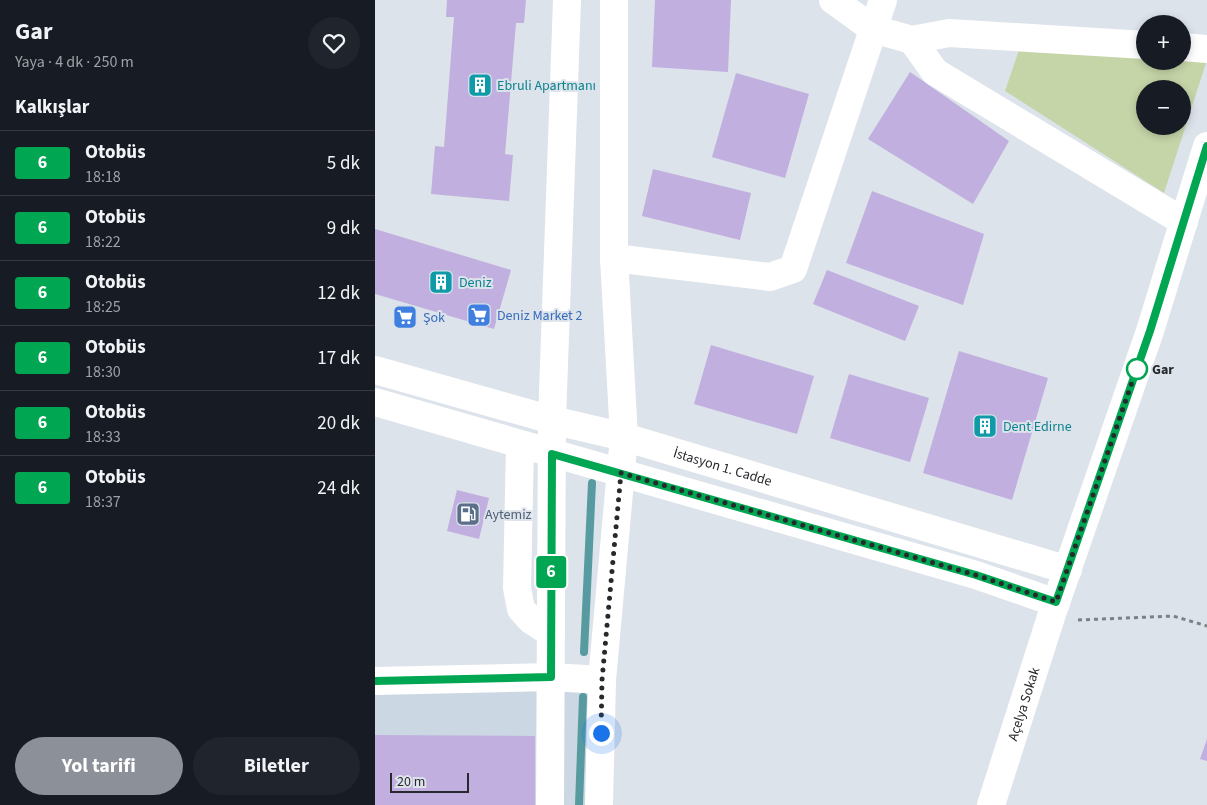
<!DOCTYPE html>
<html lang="tr">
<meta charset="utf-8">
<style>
:root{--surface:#171b24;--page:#20242c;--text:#f1f3f6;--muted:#9ea1a6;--line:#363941;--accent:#8c9099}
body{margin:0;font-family:"Source Sans 3",sans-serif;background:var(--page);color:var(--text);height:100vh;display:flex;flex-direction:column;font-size:19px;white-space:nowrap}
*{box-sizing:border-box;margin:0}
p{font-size:16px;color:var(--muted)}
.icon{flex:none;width:28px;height:28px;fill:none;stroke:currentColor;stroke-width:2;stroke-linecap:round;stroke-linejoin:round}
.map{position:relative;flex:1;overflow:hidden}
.details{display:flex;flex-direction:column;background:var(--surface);width:375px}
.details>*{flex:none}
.badge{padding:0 10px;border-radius:4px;font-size:18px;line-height:32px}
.buttons{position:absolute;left:761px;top:15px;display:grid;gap:10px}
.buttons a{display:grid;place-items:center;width:55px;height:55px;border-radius:50%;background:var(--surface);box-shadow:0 2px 8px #0003;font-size:25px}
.scale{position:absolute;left:15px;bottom:12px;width:79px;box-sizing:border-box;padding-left:5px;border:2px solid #27292c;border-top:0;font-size:14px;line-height:18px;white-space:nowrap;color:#27292c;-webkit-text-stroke:4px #dde3ea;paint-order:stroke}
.you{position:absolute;width:25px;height:25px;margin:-12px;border:4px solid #fff;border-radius:50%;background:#1a73e8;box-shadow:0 0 0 8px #1a73e833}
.map>.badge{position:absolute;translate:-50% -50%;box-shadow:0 0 0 2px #fff}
h2{padding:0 15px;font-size:19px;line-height:45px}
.round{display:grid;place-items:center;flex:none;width:52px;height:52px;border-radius:26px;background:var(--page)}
.summary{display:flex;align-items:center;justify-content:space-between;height:85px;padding:0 15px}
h1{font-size:24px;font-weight:700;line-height:38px}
.cta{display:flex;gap:10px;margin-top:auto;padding:10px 15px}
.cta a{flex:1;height:58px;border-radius:30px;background:var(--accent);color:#fff;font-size:20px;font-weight:700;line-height:58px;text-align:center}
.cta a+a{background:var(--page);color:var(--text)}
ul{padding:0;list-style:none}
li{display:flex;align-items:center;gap:15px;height:65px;padding:0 15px;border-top:1px solid var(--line)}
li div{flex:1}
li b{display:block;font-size:19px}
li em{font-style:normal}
li .badge{min-width:55px;font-weight:700;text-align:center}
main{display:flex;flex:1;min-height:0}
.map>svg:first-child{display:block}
.built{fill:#ccd7e4}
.green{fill:#c5d5a8;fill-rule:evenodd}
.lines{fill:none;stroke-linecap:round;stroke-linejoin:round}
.stream{stroke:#579ba1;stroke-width:8}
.building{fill:#c0afdf}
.path{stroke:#7c8085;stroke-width:3;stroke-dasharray:4 4;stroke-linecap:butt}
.minor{stroke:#fff;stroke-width:28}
.major{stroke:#fff;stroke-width:28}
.line-casing{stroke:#fff;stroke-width:11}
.line{stroke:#00a651;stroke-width:8}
.walk{stroke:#27292c;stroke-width:5;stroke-dasharray:0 9}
.stop-dot{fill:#fff;stroke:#00a651;stroke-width:2.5}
.labels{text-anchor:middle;stroke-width:4;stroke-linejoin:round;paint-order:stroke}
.culture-label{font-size:14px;fill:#0d838f;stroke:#dde3ea;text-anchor:start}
.shop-label{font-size:14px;fill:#366cbe;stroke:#dde3ea;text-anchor:start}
.stop-label{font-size:14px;font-weight:bold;fill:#27292c;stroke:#dde3ea;text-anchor:start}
.street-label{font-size:14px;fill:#27292c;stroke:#dde3ea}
.service-label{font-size:14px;fill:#4e5e75;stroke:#dde3ea;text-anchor:start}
</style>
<main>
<section class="details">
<div class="summary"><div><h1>Gar</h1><p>Yaya · 4 dk · 250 m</p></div><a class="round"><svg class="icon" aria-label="heart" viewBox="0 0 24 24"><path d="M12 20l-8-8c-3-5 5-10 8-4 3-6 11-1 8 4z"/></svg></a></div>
<h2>Kalkışlar</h2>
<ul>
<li><span class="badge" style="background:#00a651;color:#fff">6</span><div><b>Otobüs</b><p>18:18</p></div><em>5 dk</em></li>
<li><span class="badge" style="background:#00a651;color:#fff">6</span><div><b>Otobüs</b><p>18:22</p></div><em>9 dk</em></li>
<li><span class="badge" style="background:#00a651;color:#fff">6</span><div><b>Otobüs</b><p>18:25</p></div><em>12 dk</em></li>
<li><span class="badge" style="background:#00a651;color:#fff">6</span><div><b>Otobüs</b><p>18:30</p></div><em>17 dk</em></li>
<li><span class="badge" style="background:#00a651;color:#fff">6</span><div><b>Otobüs</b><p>18:33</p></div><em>20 dk</em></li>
<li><span class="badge" style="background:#00a651;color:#fff">6</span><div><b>Otobüs</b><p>18:37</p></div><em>24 dk</em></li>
</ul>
<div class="cta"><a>Yol tarifi</a><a>Biletler</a></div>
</section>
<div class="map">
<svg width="832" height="805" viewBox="0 0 832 805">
<rect width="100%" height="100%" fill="#dde3ea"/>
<path class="built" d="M 227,680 L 224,805 L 0,805 L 0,681 Z"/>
<path class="green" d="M 647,41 L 770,52 L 770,61 L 808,61 L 808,55 L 832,60 L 789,193 L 630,91 ZM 770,89 L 808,89 L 808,126 L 770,126 Z"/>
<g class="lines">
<g class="stream">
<path d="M 209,652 L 217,483"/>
<path d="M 204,805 L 208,697"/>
</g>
</g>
<g class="building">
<path d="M 72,0 L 151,0 L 149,23 L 141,23 L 130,154 L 138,155 L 134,201 L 56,194 L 60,146 L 69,147 L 79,17 L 71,17 Z"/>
<path d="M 280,0 L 356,0 L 353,72 L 277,67 Z"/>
<path d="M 535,72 L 634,141 L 598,204 L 493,139 Z"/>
<path d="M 361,73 L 434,94 L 410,178 L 337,157 Z"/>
<path d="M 278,169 L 376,193 L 365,240 L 267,216 Z"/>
<path d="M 497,191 L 609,234 L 588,305 L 471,263 Z"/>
<path d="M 0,229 L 136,270 L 119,329 L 0,294 Z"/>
<path d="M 452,270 L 544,306 L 530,341 L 438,304 Z"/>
<path d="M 336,345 L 439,376 L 422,434 L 319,404 Z"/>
<path d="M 584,351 L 673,378 L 637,500 L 548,473 Z"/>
<path d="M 474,374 L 554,398 L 535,462 L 455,438 Z"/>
<path d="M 82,490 L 114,498 L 104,539 L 72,531 Z"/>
<path d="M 0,735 L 160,736 L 160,805 L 0,805 Z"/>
<path d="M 832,739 L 832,761 L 825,759 Z"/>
</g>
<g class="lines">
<path class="path" d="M 703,620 L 798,616 L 832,626"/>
<g class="minor">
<path d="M 458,0 L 498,29 L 537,40 L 560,72 L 809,222"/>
<path d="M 537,40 L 574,33 L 770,45"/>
<path d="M 808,47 L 832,49"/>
<path d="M 239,258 L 395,277 L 418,269 L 508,0"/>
<path d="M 145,445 L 142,588 L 146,609 L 156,620 L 176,633"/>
<path d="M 0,681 L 176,677 L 227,680"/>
<path d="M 175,805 L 177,420 L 192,0"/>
<path d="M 224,805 L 227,680 L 249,437 L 239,258 L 239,0"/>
</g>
<g class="major">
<path id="s1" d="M 0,370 L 177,420 L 249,437 L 693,570"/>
<path d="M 0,402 L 601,575 L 681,603"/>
<path id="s2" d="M 616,805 L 676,617 L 775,331 L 832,146"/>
</g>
</g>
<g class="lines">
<g class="line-casing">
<path id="line" d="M 0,681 L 176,677 L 177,454 L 601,575 L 681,602 L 775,331 L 832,146"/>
</g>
<use href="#line" class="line"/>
<path class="walk" d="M 226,733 L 227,680 L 246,473 L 601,575 L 681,602 L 762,368 L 762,369"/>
</g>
<defs>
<g id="building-square" transform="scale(1.25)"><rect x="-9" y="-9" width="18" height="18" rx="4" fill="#0f9aa8" stroke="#dde3ea"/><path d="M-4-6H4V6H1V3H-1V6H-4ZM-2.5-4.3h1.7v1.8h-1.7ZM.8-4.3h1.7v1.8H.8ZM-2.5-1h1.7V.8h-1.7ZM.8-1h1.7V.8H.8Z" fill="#fff"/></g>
<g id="supermarket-square" transform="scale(1.25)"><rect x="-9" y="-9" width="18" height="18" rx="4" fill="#3f7fe0" stroke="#dde3ea"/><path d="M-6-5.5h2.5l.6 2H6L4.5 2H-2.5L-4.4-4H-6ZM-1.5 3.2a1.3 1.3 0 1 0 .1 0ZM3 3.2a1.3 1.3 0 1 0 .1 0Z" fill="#fff"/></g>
<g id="fuel-square" transform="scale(1.25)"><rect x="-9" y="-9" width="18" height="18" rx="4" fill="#5c6f8a" stroke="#dde3ea"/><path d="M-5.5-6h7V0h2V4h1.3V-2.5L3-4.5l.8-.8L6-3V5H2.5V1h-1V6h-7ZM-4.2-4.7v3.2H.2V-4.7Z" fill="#fff"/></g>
</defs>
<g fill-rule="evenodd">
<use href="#building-square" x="105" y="85"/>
<use href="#building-square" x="66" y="282"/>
<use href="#supermarket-square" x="104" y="315"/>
<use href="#supermarket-square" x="30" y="317"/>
<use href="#building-square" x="610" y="426"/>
<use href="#fuel-square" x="93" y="514"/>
</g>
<circle class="stop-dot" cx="762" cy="369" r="10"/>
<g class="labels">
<g class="culture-label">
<text x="122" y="90">Ebruli Apartmanı</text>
<text x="84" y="287">Deniz</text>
<text x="628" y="431">Dent Edirne</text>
</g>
<g class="shop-label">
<text x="122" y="320">Deniz Market 2</text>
<text x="48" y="322">Şok</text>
</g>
<g class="stop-label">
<text x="777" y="374">Gar</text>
</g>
<g class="street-label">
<text dy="5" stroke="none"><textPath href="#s1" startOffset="361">İstasyon 1. Cadde</textPath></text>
<text dy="5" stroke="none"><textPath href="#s2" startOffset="106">Açelya Sokak</textPath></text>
</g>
<g class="service-label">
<text x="110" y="519">Aytemiz</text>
</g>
</g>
</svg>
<div class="buttons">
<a>+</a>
<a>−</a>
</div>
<div class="scale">20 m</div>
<div class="you" style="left:226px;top:733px"></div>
<b class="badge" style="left:176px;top:572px;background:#00a651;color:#fff">6</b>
</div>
</main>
